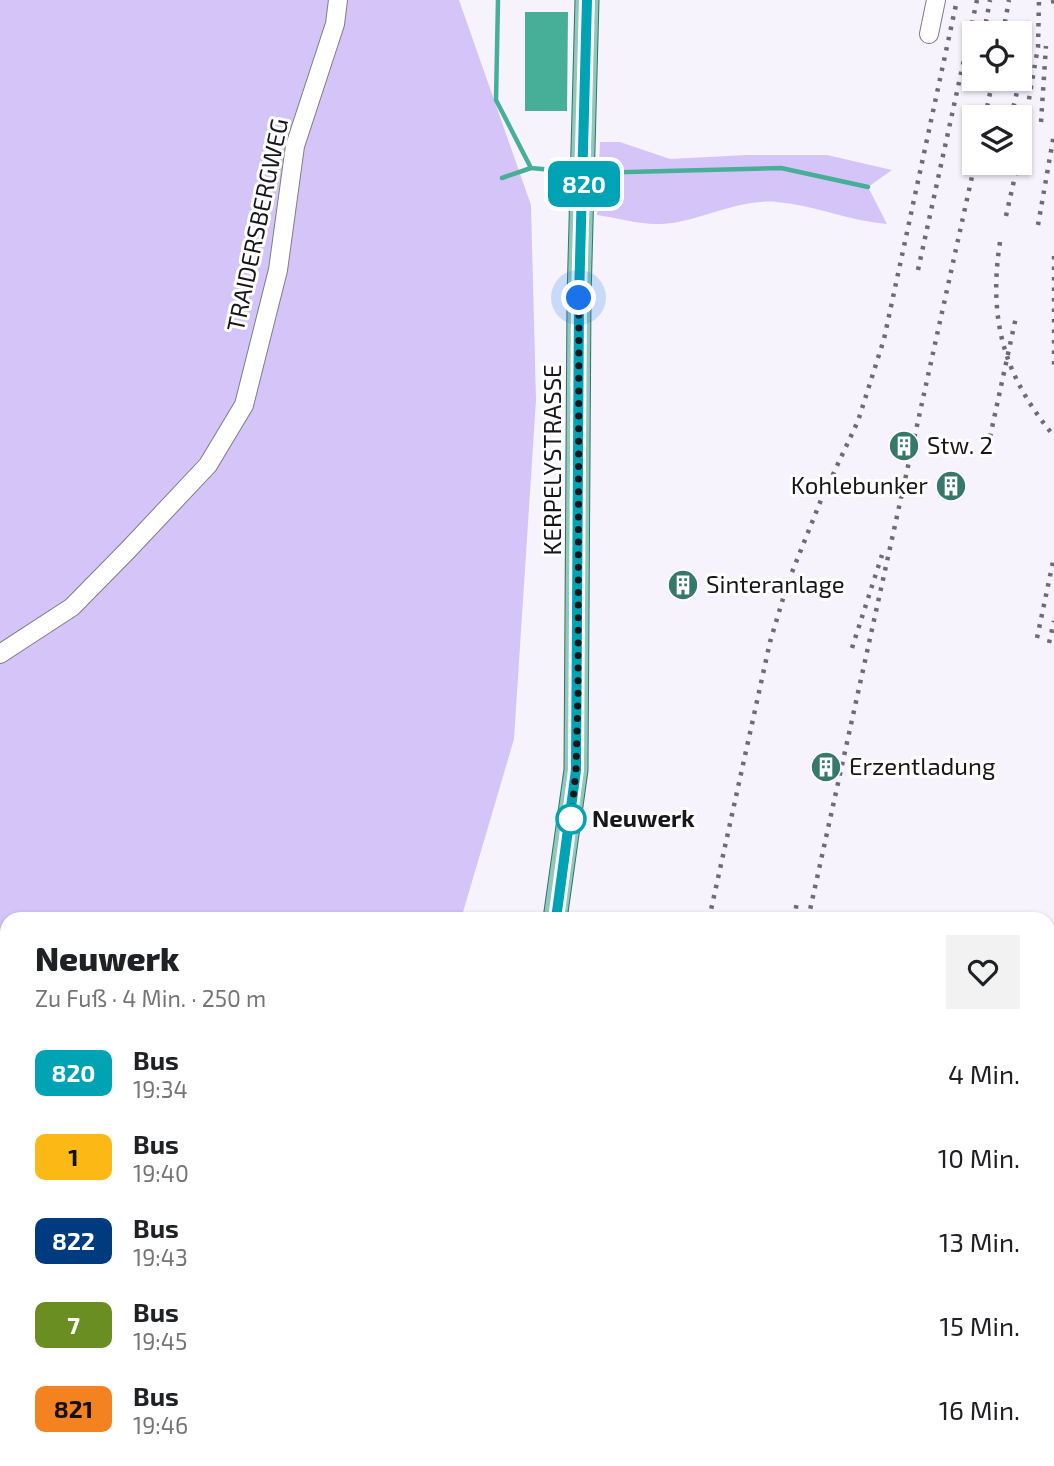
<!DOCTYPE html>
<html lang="de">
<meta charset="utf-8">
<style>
:root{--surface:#fff;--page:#f2f2f2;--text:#202124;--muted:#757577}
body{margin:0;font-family:"Exo 2",sans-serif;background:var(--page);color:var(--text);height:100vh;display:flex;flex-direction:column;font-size:26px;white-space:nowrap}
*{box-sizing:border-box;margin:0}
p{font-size:23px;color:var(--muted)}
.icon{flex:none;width:38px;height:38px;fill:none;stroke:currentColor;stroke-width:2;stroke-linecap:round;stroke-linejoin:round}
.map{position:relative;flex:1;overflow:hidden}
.sheet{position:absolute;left:0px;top:912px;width:1055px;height:555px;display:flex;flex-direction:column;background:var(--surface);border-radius:21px 21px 0 0;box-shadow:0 2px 5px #0004}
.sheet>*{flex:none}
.badge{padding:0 14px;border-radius:10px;font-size:24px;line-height:46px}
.fabs{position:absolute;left:962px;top:21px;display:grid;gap:14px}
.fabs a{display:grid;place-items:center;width:70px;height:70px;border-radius:0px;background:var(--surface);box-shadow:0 2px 5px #0004;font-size:35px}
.you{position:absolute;width:35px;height:35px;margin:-18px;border:5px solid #fff;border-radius:50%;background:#1a73e8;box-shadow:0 0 0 10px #1a73e833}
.map>.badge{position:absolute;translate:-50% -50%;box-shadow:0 0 0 4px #fff}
.round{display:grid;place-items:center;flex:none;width:74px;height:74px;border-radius:0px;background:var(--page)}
.overview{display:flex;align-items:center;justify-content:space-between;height:119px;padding:0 35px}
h1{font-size:33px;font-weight:800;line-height:52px}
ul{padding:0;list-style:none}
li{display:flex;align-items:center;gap:21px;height:84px;padding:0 35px}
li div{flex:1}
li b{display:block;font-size:26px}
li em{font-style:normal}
li .badge{min-width:77px;font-weight:700;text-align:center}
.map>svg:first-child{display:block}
.green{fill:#d5c4f7}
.water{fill:#47ae98}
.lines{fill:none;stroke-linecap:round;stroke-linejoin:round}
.stream{stroke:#47ae98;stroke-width:4.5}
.minor-casing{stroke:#7f7c85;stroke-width:20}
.major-casing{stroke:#357266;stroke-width:25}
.minor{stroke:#fff;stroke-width:18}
.major{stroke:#8fc8bc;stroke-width:23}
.rail{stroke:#6e6c72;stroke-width:4.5;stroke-dasharray:3.5 7;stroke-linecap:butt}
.line-casing{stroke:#fff;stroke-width:16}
.line{stroke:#00a3b4;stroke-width:10}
.walk{stroke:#171619;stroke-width:7;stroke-dasharray:0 12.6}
.stop-dot{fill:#fff;stroke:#00a3b4;stroke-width:3.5}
.labels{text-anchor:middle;stroke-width:6;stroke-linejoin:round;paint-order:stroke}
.street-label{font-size:24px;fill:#171619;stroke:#fff}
.poi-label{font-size:24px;fill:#171619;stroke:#fff;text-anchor:start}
.stop-label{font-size:24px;font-weight:bold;fill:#171619;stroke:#fff;text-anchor:start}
</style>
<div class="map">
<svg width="1054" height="1466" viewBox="0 0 1054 1466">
<rect width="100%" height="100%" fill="#f6f3fd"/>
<g class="green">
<path d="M 0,0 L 459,0 L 531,205 L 536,400 L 514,739 L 461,919 L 7,919 L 7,1221 L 0,1223 Z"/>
<path d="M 600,142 L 620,142 L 670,159 L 747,155 L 827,155 L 892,170 L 868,187 L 887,224 C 849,221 814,205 777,202 C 737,198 700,222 661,224 C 641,225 617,218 597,215 Z"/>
<rect x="199" y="1460" width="75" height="6"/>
</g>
<path class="water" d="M 525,12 L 568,12 L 567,111 L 525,111 Z"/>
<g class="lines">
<g class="stream">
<path d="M 498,0 L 496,100 L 531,168 L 574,172"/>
<path d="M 590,173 L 781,168 L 868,187"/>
<path d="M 502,178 L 531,168"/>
</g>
<g class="minor-casing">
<g id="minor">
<path d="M 929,34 L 936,0"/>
<path d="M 0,654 L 72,607 L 128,550 L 208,465 L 244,405 L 278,270 L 295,146 L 335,24 L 338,0"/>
<path d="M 0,1348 L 7,1345"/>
</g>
</g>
<g class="major-casing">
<g id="major">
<path d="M 555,919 L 576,770 L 579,298 L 587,0"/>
<path d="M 505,1460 L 505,1466"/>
</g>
</g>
<use href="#minor" class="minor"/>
<use href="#major" class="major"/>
<g class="rail">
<path d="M 1053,0 L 1054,8"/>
<path d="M 984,33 L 990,0"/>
<path d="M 1003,33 L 1009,0"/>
<path d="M 985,117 L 993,79"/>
<path d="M 1011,117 L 1026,54 L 1030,14"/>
<path d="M 1041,122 L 1046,46"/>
<path d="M 1020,151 L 1038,47 L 1039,0"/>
<path d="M 995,174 L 999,163"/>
<path d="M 1006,216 L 1018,163"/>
<path d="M 1038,225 L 1054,134"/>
<path d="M 1000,242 C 988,320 1004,376 1054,436"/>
<path d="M 1054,256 L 1054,368"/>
<path d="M 918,270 L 977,0"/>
<path d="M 990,437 L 1016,317"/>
<path d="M 1037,638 L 1054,557"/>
<path d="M 1049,643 L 1054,621"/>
<path d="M 852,648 L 882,555"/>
<path d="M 709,919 L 770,642 L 788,582 L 821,500 L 858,421 L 884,339 L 957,0"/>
<path d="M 794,919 L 797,902"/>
<path d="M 808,919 L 975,163"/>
<path d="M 1048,1138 L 1054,1149"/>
<path d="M 1048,1185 L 1054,1189"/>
<path d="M 596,1466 L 597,1460"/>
<path d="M 682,1466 L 683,1460"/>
<path d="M 727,1466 L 728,1460"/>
<path d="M 760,1466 L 765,1460"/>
<path d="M 849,1466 L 850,1460"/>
</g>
</g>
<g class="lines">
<g class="line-casing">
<path id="line" d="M 556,919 L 576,770 L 579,298 L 587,0"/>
</g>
<use href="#line" class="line"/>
<path class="walk" d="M 571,819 L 576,770 L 578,694 L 579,298"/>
</g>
<defs>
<g id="building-disc" transform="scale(1.575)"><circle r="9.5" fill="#36796a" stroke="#fff"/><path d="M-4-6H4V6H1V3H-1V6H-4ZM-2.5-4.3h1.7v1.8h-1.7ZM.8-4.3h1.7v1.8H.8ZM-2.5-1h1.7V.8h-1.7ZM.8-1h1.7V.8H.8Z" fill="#fff"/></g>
</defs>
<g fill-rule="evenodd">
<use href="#building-disc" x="904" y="446"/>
<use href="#building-disc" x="951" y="486"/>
<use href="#building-disc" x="683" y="585"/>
<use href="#building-disc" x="826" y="767"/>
</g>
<circle class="stop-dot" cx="571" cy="819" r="14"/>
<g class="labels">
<g class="street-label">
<text transform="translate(258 225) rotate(-78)" y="8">TRAIDERSBERGWEG</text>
<text transform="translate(553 460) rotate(-90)" y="8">KERPELYSTRASSE</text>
</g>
<g class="poi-label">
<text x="927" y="454">Stw. 2</text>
<text x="928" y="494" text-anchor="end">Kohlebunker</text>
<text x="706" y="593">Sinteranlage</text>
<text x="849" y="775">Erzentladung</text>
</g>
<g class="stop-label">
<text x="592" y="827">Neuwerk</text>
</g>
</g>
</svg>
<div class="fabs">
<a><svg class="icon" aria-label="locate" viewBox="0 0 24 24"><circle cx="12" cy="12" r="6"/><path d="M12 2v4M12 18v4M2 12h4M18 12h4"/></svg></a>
<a><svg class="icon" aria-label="layers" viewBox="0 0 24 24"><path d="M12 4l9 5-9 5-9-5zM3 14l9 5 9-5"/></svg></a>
</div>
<div class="you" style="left:579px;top:298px"></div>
<b class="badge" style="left:584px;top:184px;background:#00a3b4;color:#fff">820</b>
<section class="sheet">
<div class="overview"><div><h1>Neuwerk</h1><p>Zu Fuß · 4 Min. · 250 m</p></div><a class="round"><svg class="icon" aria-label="heart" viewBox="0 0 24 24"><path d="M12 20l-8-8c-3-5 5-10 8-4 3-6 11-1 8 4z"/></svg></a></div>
<ul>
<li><span class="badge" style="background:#00a3b4;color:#fff">820</span><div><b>Bus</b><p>19:34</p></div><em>4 Min.</em></li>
<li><span class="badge" style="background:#fcb814;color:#111">1</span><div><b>Bus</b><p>19:40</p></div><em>10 Min.</em></li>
<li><span class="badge" style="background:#003b80;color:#fff">822</span><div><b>Bus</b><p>19:43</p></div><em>13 Min.</em></li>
<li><span class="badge" style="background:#6b8e23;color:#fff">7</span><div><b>Bus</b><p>19:45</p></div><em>15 Min.</em></li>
<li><span class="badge" style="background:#f58220;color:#111">821</span><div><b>Bus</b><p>19:46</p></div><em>16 Min.</em></li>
</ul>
</section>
</div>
